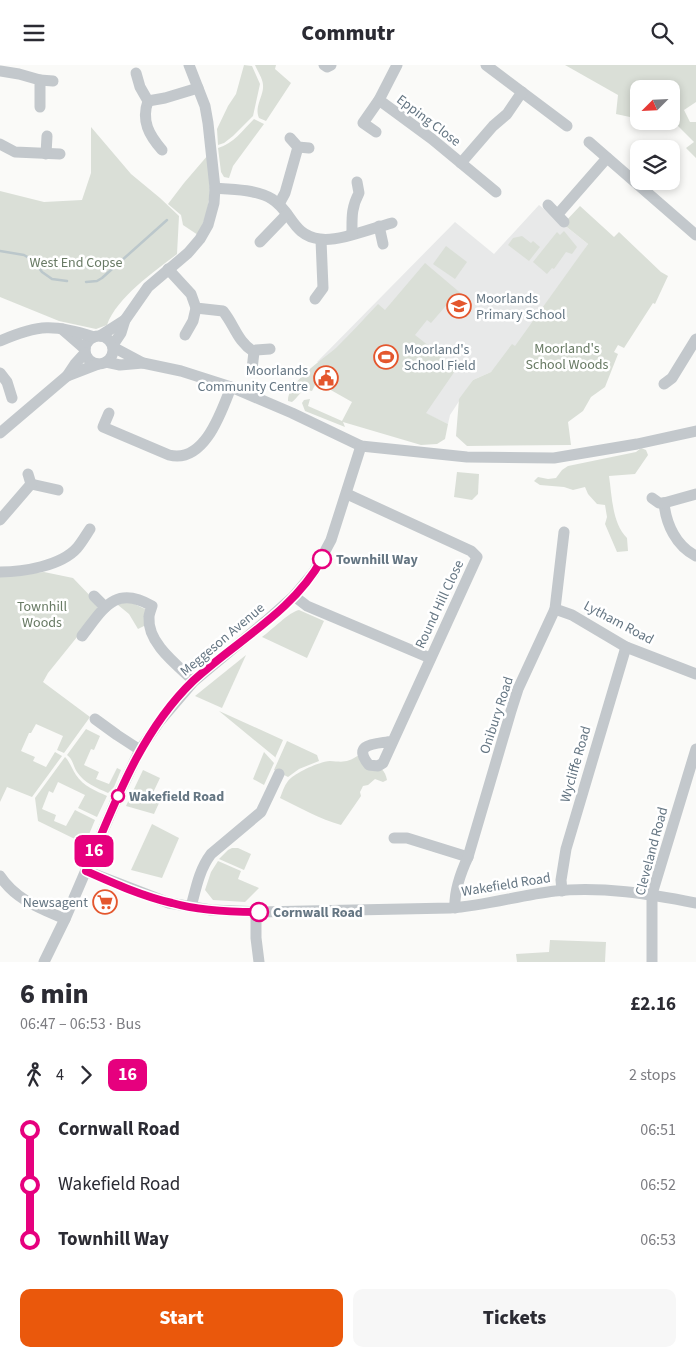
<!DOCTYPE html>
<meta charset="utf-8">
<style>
:root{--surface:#fff;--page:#f7f7f7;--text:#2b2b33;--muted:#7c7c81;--accent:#ea580c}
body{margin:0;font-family:"Source Sans 3",sans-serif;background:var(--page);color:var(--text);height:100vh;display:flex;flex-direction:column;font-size:19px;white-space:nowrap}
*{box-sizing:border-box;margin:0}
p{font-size:16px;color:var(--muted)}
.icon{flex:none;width:28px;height:28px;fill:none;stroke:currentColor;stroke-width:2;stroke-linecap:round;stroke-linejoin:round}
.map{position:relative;height:897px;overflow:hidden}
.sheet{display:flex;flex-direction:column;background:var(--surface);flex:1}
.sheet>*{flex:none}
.badge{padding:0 10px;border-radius:8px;font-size:18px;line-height:32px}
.needle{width:32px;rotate:246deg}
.buttons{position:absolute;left:630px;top:15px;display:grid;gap:10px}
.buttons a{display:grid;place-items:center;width:50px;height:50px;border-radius:10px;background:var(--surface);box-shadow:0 2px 8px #0003;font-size:25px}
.map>.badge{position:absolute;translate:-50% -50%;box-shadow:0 0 0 2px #fff}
.legs{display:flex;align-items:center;gap:8px;height:55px;padding:0 20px;font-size:16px}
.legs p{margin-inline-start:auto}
.summary{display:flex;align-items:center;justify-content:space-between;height:85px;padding:0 20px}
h1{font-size:28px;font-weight:800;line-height:38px}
.action{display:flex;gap:10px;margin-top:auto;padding:10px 20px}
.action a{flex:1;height:58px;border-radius:10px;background:var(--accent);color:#fff;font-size:20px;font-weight:800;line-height:58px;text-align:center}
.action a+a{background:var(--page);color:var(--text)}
ul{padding:0 20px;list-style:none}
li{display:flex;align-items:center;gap:18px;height:55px;font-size:19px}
li i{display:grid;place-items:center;width:8px;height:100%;margin:0 6px;background:currentColor}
li i::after{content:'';width:12px;height:12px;margin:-6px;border:4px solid;border-radius:50%;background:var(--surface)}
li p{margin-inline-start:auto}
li:first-child i{background:linear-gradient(#0000 50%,currentColor 0)}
li:last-child i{background:linear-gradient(currentColor 50%,#0000 0)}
header{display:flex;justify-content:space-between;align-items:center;height:65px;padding:0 20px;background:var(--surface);font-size:22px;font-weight:800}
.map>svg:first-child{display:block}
.built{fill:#e8e9e9}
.green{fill:#dadfd7}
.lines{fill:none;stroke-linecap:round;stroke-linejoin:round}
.stream{stroke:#bbc7cb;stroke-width:2.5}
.minor{stroke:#c3c8cc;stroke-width:11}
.line-1-casing{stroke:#fff;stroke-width:11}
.line-1{stroke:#e6007e;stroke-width:8}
.stop-1-dot{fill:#fff;stroke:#e6007e;stroke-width:2.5}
.labels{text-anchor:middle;stroke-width:5;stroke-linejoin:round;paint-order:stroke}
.street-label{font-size:14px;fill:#657683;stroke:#fff}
.park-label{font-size:14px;fill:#687a64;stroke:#fff}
.poi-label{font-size:14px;fill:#657683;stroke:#fff;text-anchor:start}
.stop-label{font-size:14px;font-weight:bold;fill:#657683;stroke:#fff;text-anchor:start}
</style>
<header><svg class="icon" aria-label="menu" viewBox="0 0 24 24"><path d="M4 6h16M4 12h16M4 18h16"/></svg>Commutr<svg class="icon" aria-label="search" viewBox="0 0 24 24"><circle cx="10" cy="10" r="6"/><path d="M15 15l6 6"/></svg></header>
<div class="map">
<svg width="696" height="897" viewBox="0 0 696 897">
<rect width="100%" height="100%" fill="#fafaf8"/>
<path class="built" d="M 539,140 L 588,179 L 513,292 L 491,307 L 473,315 L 450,350 L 448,359 L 317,297 L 455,157 L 494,189 Z"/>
<g class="green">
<path d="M 244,0 L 252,1 L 260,19 L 253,51 L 233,71 L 224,78 L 218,80 L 217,64 L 228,41 L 236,29 Z"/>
<path d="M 255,0 L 276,0 L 275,4 L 291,18 L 266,56 L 259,53 C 254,41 264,31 263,20 C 263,14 257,5 255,0 Z"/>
<path d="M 565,0 L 696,0 L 696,37 L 684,45 L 690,57 L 696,57 L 696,93 L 686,83 L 694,77 L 678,61 L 671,56 L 671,24 L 639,24 L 639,54 L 616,49 L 618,30 Z"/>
<path d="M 254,54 L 264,59 L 233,101 L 229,113 L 224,112 L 221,107 L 218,83 C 233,79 243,65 254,54 Z"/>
<path d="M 91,62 L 131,109 L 160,133 L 179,151 L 177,189 C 154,207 117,232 107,260 L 96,264 L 59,256 L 0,232 L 0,126 L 44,137 L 82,135 L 91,108 Z"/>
<path d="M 208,90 C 211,122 212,141 198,170 L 183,160 L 181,150 L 168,139 L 184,118 Z"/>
<path d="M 580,141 L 614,172 L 619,167 L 661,207 L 668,211 L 655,239 L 653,238 L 624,283 L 618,280 L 614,287 L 618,289 L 605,322 L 591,332 L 583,346 L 568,357 L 571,380 L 467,381 L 456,371 L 459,334 L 473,315 L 491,307 L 512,279 L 515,281 L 588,179 L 563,159 Z"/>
<path d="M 564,166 L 577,182 L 572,189 L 566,187 L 554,204 L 552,203 L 547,209 L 533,197 L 557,167 L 560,170 Z"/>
<path d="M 522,171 L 531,178 L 533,176 L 540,182 L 529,196 L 508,180 L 513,173 Z"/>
<path d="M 446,181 L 467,197 L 455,214 L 433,199 Z"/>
<path d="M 425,198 L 464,231 L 457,240 L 450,236 L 431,258 L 427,255 L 415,270 L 457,303 L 426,348 L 448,359 L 445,374 L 437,379 L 421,380 L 343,357 L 345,362 L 305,346 L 302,338 L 304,335 L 310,334 L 308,341 L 342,356 L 352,337 L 329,324 L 338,307 L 325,300 L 312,326 C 300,323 300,331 292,337 L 288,336 C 287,317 324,294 337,282 C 351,268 364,254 378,239 L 385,245 Z"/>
<path d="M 641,383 L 646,385 L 648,390 L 635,409 L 609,411 C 612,431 612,458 627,473 L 628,486 L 617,487 L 605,459 L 607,452 L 605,440 L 597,439 L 588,429 L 585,422 L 573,425 L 564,422 L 540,420 L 534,416 L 538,412 L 548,414 L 556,413 L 562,405 L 568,401 L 636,387 Z"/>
<path d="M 457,407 L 479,409 L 478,429 L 472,435 L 454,432 Z"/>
<path d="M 44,507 L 73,513 L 96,537 L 98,546 L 48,608 L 43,617 L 90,652 L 64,688 L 57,685 L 63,671 L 36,659 L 31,668 L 29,668 L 21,686 L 35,692 L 33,696 L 46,702 L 55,687 L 62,691 L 32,732 L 7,722 L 0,737 L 0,512 Z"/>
<path d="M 126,535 L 145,544 L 144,561 L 138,564 L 129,549 L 118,540 Z"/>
<path d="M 299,545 L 324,556 L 307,593 L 262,572 C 272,565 289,547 299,545 Z"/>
<path d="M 246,590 L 222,643 L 195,631 Z"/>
<path d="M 219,646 L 283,675 L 275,693 L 275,692 Z"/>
<path d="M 86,664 L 100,671 L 94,685 L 91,684 L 84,700 L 99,707 L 96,714 L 109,719 L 117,703 L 121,705 L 114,722 L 108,728 C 97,723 84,718 77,707 C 73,701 73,694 67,690 Z"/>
<path d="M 287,676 L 317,690 L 319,696 L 299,704 L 288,712 L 274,705 Z"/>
<path d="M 264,687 L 274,698 L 264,720 L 253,714 Z"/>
<path d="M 359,690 C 370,696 385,701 387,715 L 383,717 L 375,714 L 368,720 L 363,721 L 360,727 L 361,731 L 341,760 C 320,754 300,743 280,733 C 282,728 284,721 288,716 C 294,708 321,696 330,696 C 343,697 347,698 359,690 Z"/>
<path d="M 65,692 C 70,697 72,704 76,710 C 83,721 96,726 107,731 L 97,752 L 78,743 L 85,730 L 58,717 L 53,728 L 49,726 L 42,744 L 56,750 L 54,756 L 66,761 L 75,745 L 95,755 L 85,779 L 38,756 L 35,733 Z"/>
<path d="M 143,705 L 160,713 L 150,734 L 159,738 L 154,749 L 126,741 Z"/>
<path d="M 152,759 L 179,773 L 162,813 L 131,805 Z"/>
<path d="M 232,783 L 238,783 L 251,789 L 244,805 L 219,794 L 228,785 Z"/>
<path d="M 218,796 L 241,806 L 238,814 L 259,823 L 245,837 L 213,835 L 205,825 L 211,807 Z"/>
<path d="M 550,875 L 606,877 L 605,897 L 517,897 L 516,889 L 549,887 Z"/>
</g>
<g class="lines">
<g class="stream">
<path d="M 0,186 L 24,190 L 34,196 L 42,207 L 52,214 L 67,216"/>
<path d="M 86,217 L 97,216 L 102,213 L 167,155"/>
</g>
<g class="minor">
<path d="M 324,0 L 327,2 L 331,0"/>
<path d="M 486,0 L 567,61"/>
<path d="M 0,6 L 19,9 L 40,15 L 40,42"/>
<path d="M 136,8 L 140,22 L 148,36 C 141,56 149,70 162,85"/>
<path d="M 40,15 L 53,16"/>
<path d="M 379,35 L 432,74 L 496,127"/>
<path d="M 148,36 L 165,33 L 198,23"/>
<path d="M 376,67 L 363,58 L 379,35 L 397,0"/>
<path d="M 290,73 L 298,82 L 309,83"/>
<path d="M 589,77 L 696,170"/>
<path d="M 0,79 L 15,87 L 60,89"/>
<path d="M 46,89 L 47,71"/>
<path d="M 461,98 L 493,61 L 507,49 L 522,27"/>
<path d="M 215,123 C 233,125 256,124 272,134 C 292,146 292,171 320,174 C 338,177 373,163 392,158"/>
<path d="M 279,139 L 285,128 L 298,82"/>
<path d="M 548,140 L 564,157"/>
<path d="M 558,149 L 607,93"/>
<path d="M 379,161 L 383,179"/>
<path d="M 352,169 C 352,153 351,143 359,128 L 357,117"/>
<path d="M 260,177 L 287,149"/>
<path d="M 168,204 L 191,229 L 196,243 L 223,246 C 235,261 237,276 254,287"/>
<path d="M 315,234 L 323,223 L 321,175"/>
<path d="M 62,264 L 85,284"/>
<path d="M 185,270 L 193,256 L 196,243"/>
<circle cx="99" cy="285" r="14"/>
<path d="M 100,271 L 125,255"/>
<path d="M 0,276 C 39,259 54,259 94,272"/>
<path d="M 113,280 L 121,268 L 125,255 L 148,222 L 188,188 L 200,174 L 208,160 L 214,138 L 215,123 L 208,58 L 205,41 L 189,0"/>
<path d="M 113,282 L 143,298 L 181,306 L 231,322 L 292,348 L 361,381 L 467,392 L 554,393 L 637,379 L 696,366"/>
<path d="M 254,287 L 256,285 L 270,284"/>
<path d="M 106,297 L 120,300 L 143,298"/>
<path d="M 252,304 L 254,287"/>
<path d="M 0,308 L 7,317 L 12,333"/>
<path d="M 67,311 L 98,299"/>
<path d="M 664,319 L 672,313 L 696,274"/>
<path d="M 109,348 L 103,362 L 169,390 C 204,399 221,348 231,322"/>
<path d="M 0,368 L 67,311 L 75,299 L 85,288"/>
<path d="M 31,419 L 58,425"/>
<path d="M 347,429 L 471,486 L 477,492 L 383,698 L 378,701 L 369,700 C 350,677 379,679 392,676"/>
<path d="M 652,433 L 659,438 L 664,438"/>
<path d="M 664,438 C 666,459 676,481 696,491"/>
<path d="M 664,438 L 696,429"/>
<path d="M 0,455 L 31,419 L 28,409"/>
<path d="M 0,507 C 23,507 61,501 77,483 C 82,477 86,470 90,464"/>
<path d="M 94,531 L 105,542"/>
<path d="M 294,531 L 307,541 L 430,593"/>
<path d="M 555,544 L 572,550 L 626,582 L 696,609"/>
<path d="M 82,571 C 103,544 115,519 152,541 C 151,544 149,549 149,552 C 147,578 177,600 194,616"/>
<path d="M 95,654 L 117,670 L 140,685"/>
<path d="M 394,773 L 407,773 L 468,792"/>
<path d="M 86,806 L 169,838 L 211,845 L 259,847 L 450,843 C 485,841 520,830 555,826 C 602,821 650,829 696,838"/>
<path d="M 0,811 C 16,835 40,843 65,854"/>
<path d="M 562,826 L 561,815 L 566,784 L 626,582"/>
<path d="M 191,842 C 196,823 199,805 211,789 L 261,747 L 279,709"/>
<path d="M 455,843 C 454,825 461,807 468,792 L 511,646 L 518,624 L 555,544 L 564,467"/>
<path d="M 256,847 L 256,873 L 259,897"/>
<path d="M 44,897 L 65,854 L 117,733 L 140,685 L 159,657 L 194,616 L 266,556 L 294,531 L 314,507 L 331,475 L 361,381"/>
<path d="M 652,897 L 652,829 L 696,684"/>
</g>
</g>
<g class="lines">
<g class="line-1-casing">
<path id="line-1" d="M 259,847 C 230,847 200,846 172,838 C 142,831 113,818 86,806 C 114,740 140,667 193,616 C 236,576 293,547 322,494"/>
</g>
<use href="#line-1" class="line-1"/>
</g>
<defs>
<g id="school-ring" transform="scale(1.25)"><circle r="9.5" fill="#fff" stroke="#e4572e" stroke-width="1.5"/><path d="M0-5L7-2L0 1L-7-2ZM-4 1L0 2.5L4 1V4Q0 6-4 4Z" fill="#e4572e"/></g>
<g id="stadium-ring" transform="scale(1.25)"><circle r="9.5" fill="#fff" stroke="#e4572e" stroke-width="1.5"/><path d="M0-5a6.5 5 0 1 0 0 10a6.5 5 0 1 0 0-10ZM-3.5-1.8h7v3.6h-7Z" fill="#e4572e"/></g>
<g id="civic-ring" transform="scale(1.25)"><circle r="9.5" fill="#fff" stroke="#e4572e" stroke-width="1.5"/><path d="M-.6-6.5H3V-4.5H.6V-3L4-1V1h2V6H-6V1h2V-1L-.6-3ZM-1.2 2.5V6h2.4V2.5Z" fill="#e4572e"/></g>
<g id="supermarket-ring" transform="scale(1.25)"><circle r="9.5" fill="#fff" stroke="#e4572e" stroke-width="1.5"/><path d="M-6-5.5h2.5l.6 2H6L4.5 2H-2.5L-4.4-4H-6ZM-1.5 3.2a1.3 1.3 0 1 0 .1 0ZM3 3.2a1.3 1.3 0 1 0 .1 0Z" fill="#e4572e"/></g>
</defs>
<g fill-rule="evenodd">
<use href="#school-ring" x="459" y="241"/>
<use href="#stadium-ring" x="386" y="292"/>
<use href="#civic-ring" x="326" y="313"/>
<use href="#supermarket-ring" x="105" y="837"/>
</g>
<g class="stop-1-dot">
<circle cx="322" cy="494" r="9"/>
<circle cx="118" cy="731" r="6"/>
<circle cx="259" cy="847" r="9"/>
</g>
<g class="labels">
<g class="street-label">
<text transform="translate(429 55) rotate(37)" y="5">Epping Close</text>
<text transform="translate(439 539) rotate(-65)" y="5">Round Hill Close</text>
<text transform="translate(619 557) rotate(28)" y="5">Lytham Road</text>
<text transform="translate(222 574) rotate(-40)" y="5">Meggeson Avenue</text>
<text transform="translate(496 650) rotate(-72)" y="5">Onibury Road</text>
<text transform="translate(575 699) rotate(-74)" y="5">Wycliffe Road</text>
<text transform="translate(651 786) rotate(-75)" y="5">Cleveland Road</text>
<text transform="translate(506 819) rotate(-9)" y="5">Wakefield Road</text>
</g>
<g class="park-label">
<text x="76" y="202">West End Copse</text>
<text x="567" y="288">Moorland's<tspan x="567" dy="16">School Woods</tspan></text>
<text x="42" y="546">Townhill<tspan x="42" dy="16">Woods</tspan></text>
</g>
<g class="poi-label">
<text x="476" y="238">Moorlands<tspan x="476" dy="16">Primary School</tspan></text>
<text x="404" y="289">Moorland's<tspan x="404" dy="16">School Field</tspan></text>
<text x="308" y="310" text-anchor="end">Moorlands<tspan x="308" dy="16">Community Centre</tspan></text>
<text x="88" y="842" text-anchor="end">Newsagent</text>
</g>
<g class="stop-label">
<text x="336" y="499">Townhill Way</text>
<text x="129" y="736">Wakefield Road</text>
<text x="273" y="852">Cornwall Road</text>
</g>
</g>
</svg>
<div class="buttons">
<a><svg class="needle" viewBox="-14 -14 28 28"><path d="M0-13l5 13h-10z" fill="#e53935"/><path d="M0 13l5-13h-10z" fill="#7c7c81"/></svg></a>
<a><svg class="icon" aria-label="layers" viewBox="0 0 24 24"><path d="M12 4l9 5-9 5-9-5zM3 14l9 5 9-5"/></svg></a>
</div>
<b class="badge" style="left:94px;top:786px;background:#e6007e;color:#fff">16</b>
</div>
<section class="sheet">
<div class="summary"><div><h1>6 min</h1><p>06:47 – 06:53 · Bus</p></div><b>£2.16</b></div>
<div class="legs"><svg class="icon" aria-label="walk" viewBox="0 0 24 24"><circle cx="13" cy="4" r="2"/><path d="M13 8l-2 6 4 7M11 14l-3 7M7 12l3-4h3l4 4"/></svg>4<svg class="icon" aria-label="forward" viewBox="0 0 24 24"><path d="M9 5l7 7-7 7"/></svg><b class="badge" style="background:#e6007e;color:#fff">16</b><p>2 stops</p></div>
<ul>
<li><i style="color:#e6007e"></i><b>Cornwall Road</b><p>06:51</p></li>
<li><i style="color:#e6007e"></i><span>Wakefield Road</span><p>06:52</p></li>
<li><i style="color:#e6007e"></i><b>Townhill Way</b><p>06:53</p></li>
</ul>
<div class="action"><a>Start</a><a>Tickets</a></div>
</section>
